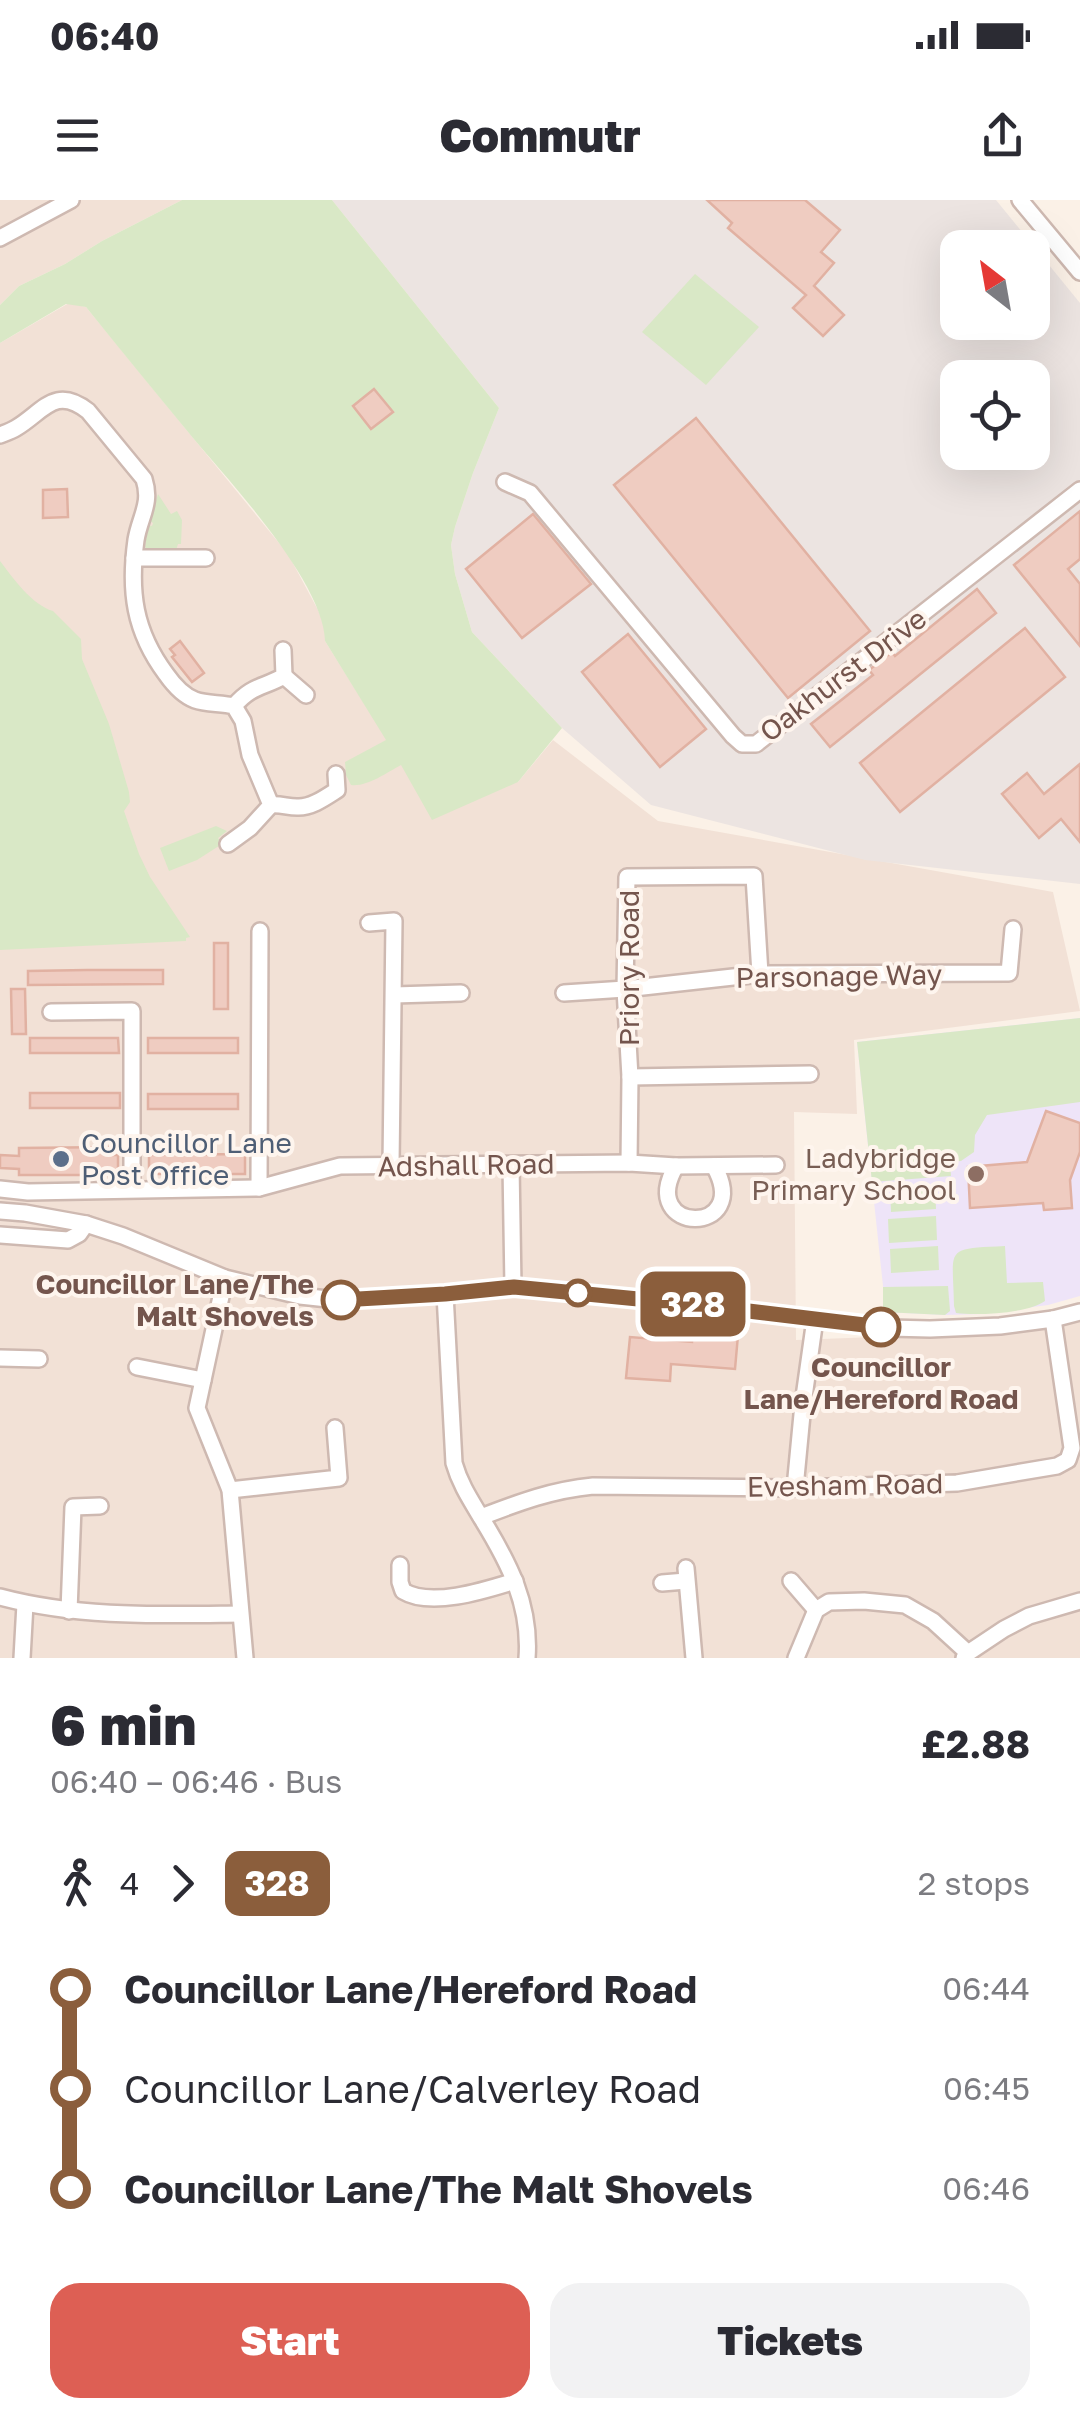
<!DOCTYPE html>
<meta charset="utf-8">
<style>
:root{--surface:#fff;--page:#f2f2f3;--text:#2b2b33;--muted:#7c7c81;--accent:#dd5f54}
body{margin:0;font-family:"Golos Text",sans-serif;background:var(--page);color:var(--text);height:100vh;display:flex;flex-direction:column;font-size:38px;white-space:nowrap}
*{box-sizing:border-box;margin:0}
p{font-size:32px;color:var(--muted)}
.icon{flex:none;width:55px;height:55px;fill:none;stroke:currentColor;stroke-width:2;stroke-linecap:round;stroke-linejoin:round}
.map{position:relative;height:1458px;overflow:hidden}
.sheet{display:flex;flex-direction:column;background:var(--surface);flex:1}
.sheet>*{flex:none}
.badge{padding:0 20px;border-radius:15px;font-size:35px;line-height:65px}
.needle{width:65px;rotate:329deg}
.tools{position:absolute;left:940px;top:30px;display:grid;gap:20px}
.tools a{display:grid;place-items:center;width:110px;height:110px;border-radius:20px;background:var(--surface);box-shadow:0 10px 40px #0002;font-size:50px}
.map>.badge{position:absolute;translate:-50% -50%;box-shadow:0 0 0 5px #fff}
.legs{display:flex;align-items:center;gap:15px;height:110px;padding:0 50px;font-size:32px}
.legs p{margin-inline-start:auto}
.headline{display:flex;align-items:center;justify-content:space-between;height:170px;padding:0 50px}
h1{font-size:55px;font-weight:800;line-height:75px}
.action{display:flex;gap:20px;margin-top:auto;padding:20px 50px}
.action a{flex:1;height:115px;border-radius:30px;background:var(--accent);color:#fff;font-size:40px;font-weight:800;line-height:115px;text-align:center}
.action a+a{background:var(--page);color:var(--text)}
ul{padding:0 50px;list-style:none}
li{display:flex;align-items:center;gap:35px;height:100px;font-size:38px}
li i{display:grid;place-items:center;width:15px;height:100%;margin:0 12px;background:currentColor}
li i::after{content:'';width:25px;height:25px;margin:-12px;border:8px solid;border-radius:50%;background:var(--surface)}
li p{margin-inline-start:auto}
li:first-child i{background:linear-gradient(#0000 50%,currentColor 0)}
li:last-child i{background:linear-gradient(currentColor 50%,#0000 0)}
.status{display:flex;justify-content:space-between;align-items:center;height:70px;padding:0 50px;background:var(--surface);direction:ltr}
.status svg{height:28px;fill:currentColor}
header{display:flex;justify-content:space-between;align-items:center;height:130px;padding:0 50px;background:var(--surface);font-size:45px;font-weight:800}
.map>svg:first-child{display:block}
.residential{fill:#f2e1d6}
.industrial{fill:#ece4e1;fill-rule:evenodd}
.education{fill:#eee4f8}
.green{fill:#d9e8c6}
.building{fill:#efccc1;stroke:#e1b1a2;stroke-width:2.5}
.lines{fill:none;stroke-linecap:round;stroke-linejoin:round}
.minor-casing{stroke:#ceb9b1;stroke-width:20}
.minor{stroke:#fff;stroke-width:15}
.line-1-casing{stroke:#fff;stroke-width:22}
.line-1{stroke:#8b5e3c;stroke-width:15}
.service-dot{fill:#5c6f8a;stroke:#fef5ee;stroke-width:4}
.education-dot{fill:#8d6e63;stroke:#fef5ee;stroke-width:4}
.stop-1-dot{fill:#fff;stroke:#8b5e3c;stroke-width:5}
.labels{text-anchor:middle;stroke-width:8;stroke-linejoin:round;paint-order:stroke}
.street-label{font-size:28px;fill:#74554d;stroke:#fef5ee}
.service-label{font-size:28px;fill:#4e5e75;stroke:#fef5ee;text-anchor:start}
.education-label{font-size:28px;fill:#785e54;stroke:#fef5ee;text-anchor:end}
.stop-label{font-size:28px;font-weight:bold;fill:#74554d;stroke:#fef5ee;text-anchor:end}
</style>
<div class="status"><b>06:40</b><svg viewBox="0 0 49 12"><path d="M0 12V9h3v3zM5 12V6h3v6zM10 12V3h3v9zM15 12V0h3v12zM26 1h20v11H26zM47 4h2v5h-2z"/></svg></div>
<header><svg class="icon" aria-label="menu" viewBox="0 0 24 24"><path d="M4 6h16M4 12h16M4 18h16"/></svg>Commutr<svg class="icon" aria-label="share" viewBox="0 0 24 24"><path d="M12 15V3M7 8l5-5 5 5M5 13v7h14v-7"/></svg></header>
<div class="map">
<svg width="1080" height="1458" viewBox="0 0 1080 1458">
<rect width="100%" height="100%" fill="#fbf1e7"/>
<g class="residential">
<path d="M 0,0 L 182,0 L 102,41 L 65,64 L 19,86 L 0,105 Z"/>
<path d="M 69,103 L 86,107 L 288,354 L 318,410 L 325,427 L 325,441 L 387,540 L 518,582 L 553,540 L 658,621 L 1053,692 L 1080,811 L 854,840 L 857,914 L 794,912 L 796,1140 L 1032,1131 L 1080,1118 L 1080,1458 L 0,1458 L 0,143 Z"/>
</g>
<path class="industrial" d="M 332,0 L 996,0 L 1080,103 L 1080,684 L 865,660 L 651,605 L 562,528 L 472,432 L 455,374 L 451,345 L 455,327 L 473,273 L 499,208 ZM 958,48 L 1032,48 L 1032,122 L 958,122 ZM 958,178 L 1032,178 L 1032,252 L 958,252 Z"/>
<path class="education" d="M 1080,818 L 1080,1096 L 1048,1105 L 981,1114 L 945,1115 L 883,1112 L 883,1086 L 857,842 Z"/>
<g class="green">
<path d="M 182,0 L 332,0 L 499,208 L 473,273 L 455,327 L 451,345 L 455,374 L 472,432 L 562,528 L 518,582 L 432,620 L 401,565 C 386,573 367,587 351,585 L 346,575 L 345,562 L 386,540 L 325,441 C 324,383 231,283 193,238 C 157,194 121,151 86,107 L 66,104 L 0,143 L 0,105 L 19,86 L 65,64 L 102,41 Z"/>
<path d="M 695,74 L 759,127 L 706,185 L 642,132 Z"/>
<path d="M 158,294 L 171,314 L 177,311 L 182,320 L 181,344 L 178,344 L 176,350 C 167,354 152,354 145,347 L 148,325 L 152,326 L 153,323 L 150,321 Z"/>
<path d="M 0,361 C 13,378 32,405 53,411 L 81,439 L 82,459 L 109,524 L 129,592 L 130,602 L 124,611 L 139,654 L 150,677 L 190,737 L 186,738 L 186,741 L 0,750 Z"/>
<path d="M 216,626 L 227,631 L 218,638 L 222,644 L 197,660 L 169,671 L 160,648 Z"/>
<path d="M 1080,818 L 1080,902 L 987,915 L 975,935 L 974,952 L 961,961 L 950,962 L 951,976 L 872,982 L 857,842 Z"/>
<path d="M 935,985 L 936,1009 L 891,1012 L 890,988 Z"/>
<path d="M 936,1016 L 937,1040 L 889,1043 L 888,1019 Z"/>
<path d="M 938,1046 L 939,1070 L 891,1073 L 890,1049 Z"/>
<path d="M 1005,1046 L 1007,1083 L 1043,1082 L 1045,1101 C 1029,1113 977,1116 956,1113 L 954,1106 C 953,1047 943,1049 1005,1046 Z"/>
<path d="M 948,1086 L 950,1111 L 945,1115 L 883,1112 L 883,1087 Z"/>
</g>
<g class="building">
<path d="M 707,0 L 805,0 L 840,30 L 821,52 L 834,63 L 814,86 L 844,115 L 823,136 L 793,108 L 806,95 L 728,28 L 732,23 Z"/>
<path d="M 374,189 L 393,212 L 371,229 L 353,206 Z"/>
<path d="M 696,218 L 870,431 L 788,498 L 614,285 Z"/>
<path d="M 67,289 L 68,317 L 43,318 L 43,290 Z"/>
<path d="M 1080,311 L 1080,359 L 1068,369 L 1080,384 L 1080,446 L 1014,365 Z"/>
<path d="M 533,314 L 591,384 L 522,438 L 466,369 Z"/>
<path d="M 977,389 L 996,413 L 830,547 L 811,524 L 873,475 L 869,470 L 892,452 L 895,456 Z"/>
<path d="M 1025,428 L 1065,477 L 900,612 L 860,563 Z"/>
<path d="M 628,434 L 706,529 L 660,567 L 582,472 Z"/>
<path d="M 180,441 L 204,473 L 192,482 L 172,457 L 175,455 L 170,449 Z"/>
<path d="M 1080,564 L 1080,642 L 1061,619 L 1039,638 L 1002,594 L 1027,573 L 1044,594 Z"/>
<rect x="214" y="743" width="14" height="66"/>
<path d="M 87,770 L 163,770 L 163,784 L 28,785 L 28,771 Z"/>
<path d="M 11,789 L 25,789 L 26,834 L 12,834 Z"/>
<path d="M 30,838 L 118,838 L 119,853 L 30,853 Z"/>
<rect x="148" y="838" width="90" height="15"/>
<rect x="30" y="893" width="90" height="15"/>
<rect x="148" y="894" width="90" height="15"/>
<path d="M 1046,911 L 1080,923 L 1080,952 L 1070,980 L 1072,1008 L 1044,1010 L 1043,1003 L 970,1008 L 968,967 L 1027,962 Z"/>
<path d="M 113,947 L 113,955 L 118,955 L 118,975 L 19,975 L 19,969 L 0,968 L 0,955 L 19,956 L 19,948 Z"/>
<path d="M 245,954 L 245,974 L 149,974 L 149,955 Z"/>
<path d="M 693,1131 L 738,1135 L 735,1169 L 671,1164 L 670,1181 L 626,1178 L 630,1137 L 692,1142 Z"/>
</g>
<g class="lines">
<g class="minor-casing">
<g id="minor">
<path d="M 1020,0 L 1080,72"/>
<path d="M 0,38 L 71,0"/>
<path d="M 0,235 C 5,233 11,231 16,228 C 43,212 55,185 88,211 L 144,279 C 152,304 140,316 136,340 C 129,391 134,431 166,474 C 173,484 182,495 195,500 C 206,504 221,503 234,506 L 243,521 L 250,555 L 271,605 L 250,628 L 228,644"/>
<path d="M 505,282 L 530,293 L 733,536 L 742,544 L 756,544 L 1080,290"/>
<path d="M 134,358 L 206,358"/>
<path d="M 284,476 L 306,495"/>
<path d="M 234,506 C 252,485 263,488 284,476 L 283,450"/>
<path d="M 271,605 C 281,604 287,607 297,607 C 311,608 326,597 337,590 L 336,574"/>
<path d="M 369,723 L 394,721 L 391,965"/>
<path d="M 564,793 L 625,789 L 760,774 L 1009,773 L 1013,729"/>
<path d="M 394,795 L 461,793"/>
<path d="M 51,812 L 132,811 L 132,989"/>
<path d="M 630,877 L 810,874"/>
<path d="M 629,963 L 630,877 L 625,789 L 627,677 L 754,676 L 760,774"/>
<path d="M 511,965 L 513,1087"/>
<path d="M 676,966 C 636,1035 754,1037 714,966"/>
<path d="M 259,988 L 260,731"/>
<path d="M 0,989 L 28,992 L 259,988 L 340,966 L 629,963 L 676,966 L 776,965"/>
<path d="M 0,1011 L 25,1013 L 86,1024 L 123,1036 L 225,1078 L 300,1096 L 337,1100 L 445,1094 L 513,1087 L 691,1104 L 889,1128 L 930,1129 L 1000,1126 L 1053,1119 L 1080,1112"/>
<path d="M 0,1035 L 68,1040 L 79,1034 L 86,1024"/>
<path d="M 225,1078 L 197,1208 L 230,1290 L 245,1458"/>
<path d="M 445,1094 L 454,1263 C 460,1284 470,1299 482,1319 C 509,1363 531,1405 527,1458"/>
<path d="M 0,1158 L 39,1159"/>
<path d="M 137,1167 L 203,1180"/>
<path d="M 795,1288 L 803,1204 L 815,1119"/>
<path d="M 230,1290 L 339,1278 L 335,1228"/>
<path d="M 481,1317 C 520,1302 552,1290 593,1286 L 795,1288 L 957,1283 L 1057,1266 L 1068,1260 L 1072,1248 L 1053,1119"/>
<path d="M 400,1365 L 400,1382 L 403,1391 C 431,1408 486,1390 515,1381"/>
<path d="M 686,1368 L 694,1458"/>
<path d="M 791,1381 L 816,1410"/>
<path d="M 662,1383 L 686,1381"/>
<path d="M 0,1397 C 79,1418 159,1415 240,1414"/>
<path d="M 69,1411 L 73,1307 L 100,1306"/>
<path d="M 22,1458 L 25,1404"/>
<path d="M 796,1458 L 816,1410 L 829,1402 L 864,1401 L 905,1405 L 933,1421 L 968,1453"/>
<path d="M 964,1458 L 968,1453 L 1004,1429 L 1029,1416 L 1080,1401"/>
</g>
</g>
<use href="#minor" class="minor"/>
</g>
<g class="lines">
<g class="line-1-casing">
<path id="line-1" d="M 341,1100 L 445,1094 L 514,1087 L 690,1104 L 881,1127"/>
</g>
<use href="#line-1" class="line-1"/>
</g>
<circle class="service-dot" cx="61" cy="959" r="10"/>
<circle class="education-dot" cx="976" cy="974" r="10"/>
<g class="stop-1-dot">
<circle cx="578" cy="1093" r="12"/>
<circle cx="341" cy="1100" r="18"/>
<circle cx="881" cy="1127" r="18"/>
</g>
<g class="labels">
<g class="street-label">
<text transform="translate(843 475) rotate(-37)" y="10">Oakhurst Drive</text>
<text transform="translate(629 768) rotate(-90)" y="10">Priory Road</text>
<text transform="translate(839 776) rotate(-1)" y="10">Parsonage Way</text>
<text transform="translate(466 965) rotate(-1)" y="10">Adshall Road</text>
<text transform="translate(845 1285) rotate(-1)" y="10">Evesham Road</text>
</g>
<g class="service-label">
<text x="81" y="953">Councillor Lane<tspan x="81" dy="32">Post Office</tspan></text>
</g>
<g class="education-label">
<text x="956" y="968">Ladybridge<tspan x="956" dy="32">Primary School</tspan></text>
</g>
<g class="stop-label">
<text x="314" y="1094">Councillor Lane/The<tspan x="314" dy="32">Malt Shovels</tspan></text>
<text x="881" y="1177" text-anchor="middle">Councillor<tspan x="881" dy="32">Lane/Hereford Road</tspan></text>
</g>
</g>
</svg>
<div class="tools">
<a><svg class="needle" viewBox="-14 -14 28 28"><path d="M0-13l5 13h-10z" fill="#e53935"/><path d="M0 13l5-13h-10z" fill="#7c7c81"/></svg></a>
<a><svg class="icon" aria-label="locate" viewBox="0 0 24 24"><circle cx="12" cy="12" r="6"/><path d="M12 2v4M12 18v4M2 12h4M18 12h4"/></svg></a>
</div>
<b class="badge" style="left:693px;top:1104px;background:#8b5e3c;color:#fff">328</b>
</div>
<section class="sheet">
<div class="headline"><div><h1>6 min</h1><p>06:40 – 06:46 · Bus</p></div><b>£2.88</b></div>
<div class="legs"><svg class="icon" aria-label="walk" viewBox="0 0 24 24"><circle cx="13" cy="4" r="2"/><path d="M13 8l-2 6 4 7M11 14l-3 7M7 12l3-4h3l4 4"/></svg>4<svg class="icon" aria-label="forward" viewBox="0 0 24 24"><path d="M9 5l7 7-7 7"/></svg><b class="badge" style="background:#8b5e3c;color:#fff">328</b><p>2 stops</p></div>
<ul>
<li><i style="color:#8b5e3c"></i><b>Councillor Lane/Hereford Road</b><p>06:44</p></li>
<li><i style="color:#8b5e3c"></i><span>Councillor Lane/Calverley Road</span><p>06:45</p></li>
<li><i style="color:#8b5e3c"></i><b>Councillor Lane/The Malt Shovels</b><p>06:46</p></li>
</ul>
<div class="action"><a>Start</a><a>Tickets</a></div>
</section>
